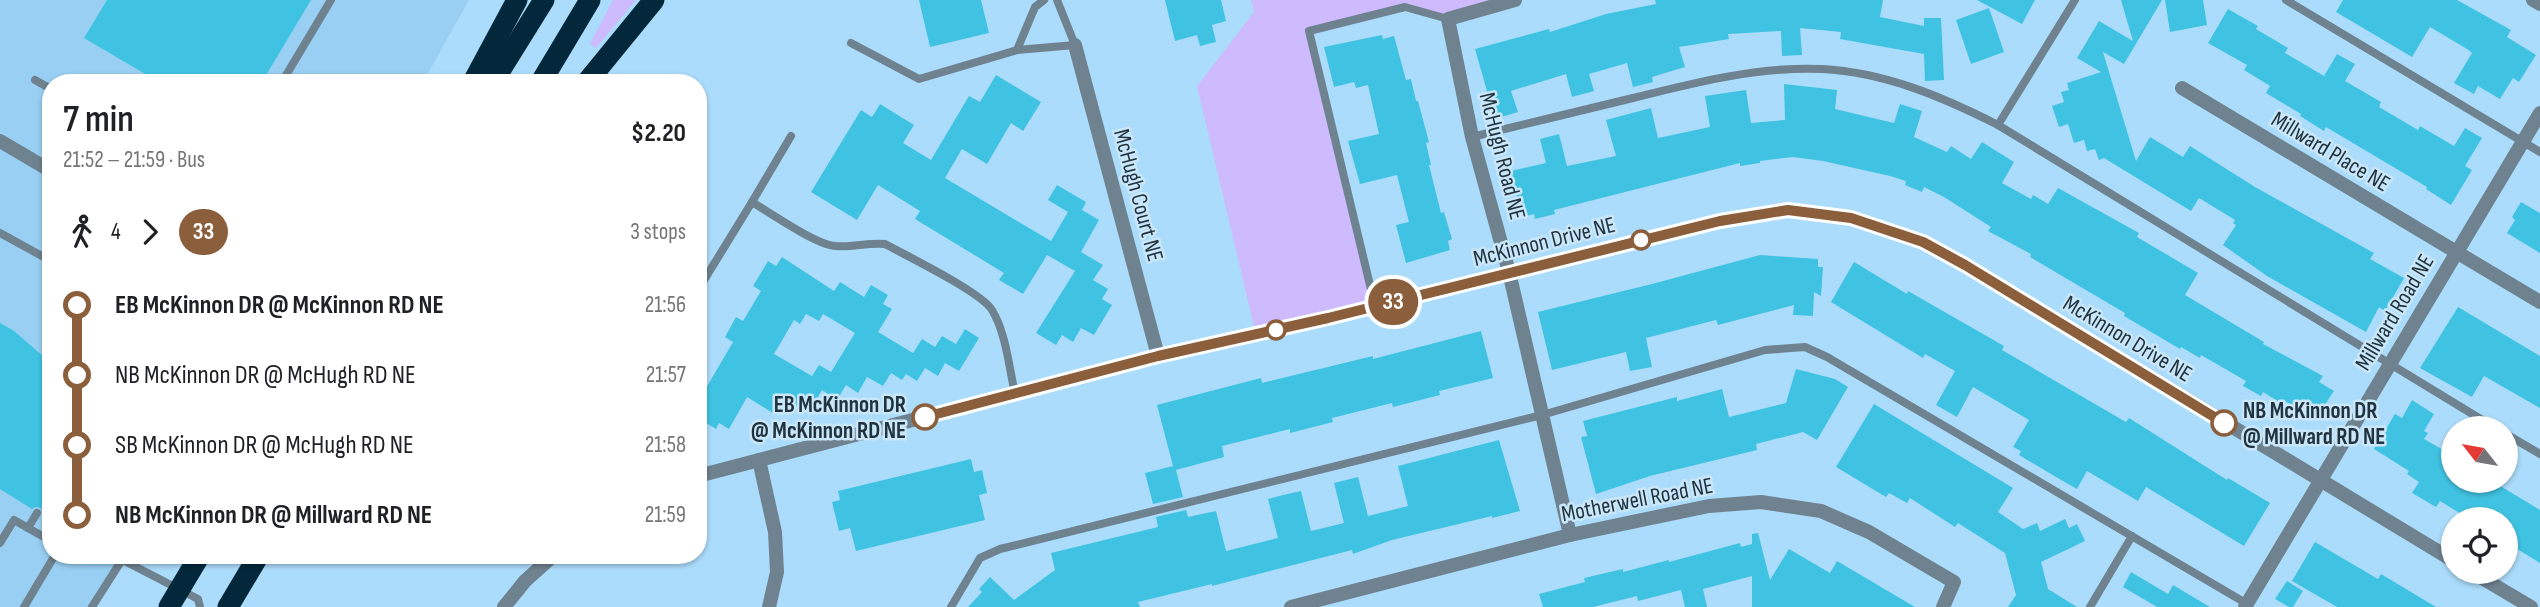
<!DOCTYPE html>
<meta charset="utf-8">
<style>
:root{--surface:#fff;--page:#f6f6f6;--text:#202124;--muted:#757577}
body{margin:0;font-family:"Sofia Sans Condensed",sans-serif;background:var(--page);color:var(--text);height:100vh;display:flex;flex-direction:column;font-size:26px;white-space:nowrap}
*{box-sizing:border-box;margin:0}
p{font-size:23px;color:var(--muted)}
.icon{flex:none;width:38px;height:38px;fill:none;stroke:currentColor;stroke-width:2;stroke-linecap:round;stroke-linejoin:round}
.map{position:relative;flex:1;overflow:hidden}
.drawer{position:absolute;left:42px;top:74px;width:665px;height:490px;display:flex;flex-direction:column;background:var(--surface);border-radius:28px;box-shadow:0 2px 5px #0004}
.drawer>*{flex:none}
.badge{padding:0 14px;border-radius:23px;font-size:24px;line-height:46px}
.needle{width:46px;rotate:301deg}
.buttons{position:absolute;left:2441px;top:416px;display:grid;gap:14px}
.buttons a{display:grid;place-items:center;width:77px;height:77px;border-radius:50%;background:var(--surface);box-shadow:0 2px 5px #0004;font-size:35px}
.map>.badge{position:absolute;translate:-50% -50%;box-shadow:0 0 0 4px #fff}
.legs{display:flex;align-items:center;gap:10px;height:77px;padding:0 21px;font-size:23px}
.legs p{margin-inline-start:auto}
.headline{display:flex;align-items:center;justify-content:space-between;height:119px;padding:0 21px}
h1{font-size:38px;font-weight:600;line-height:52px}
ul{padding:0 21px;list-style:none}
li{display:flex;align-items:center;gap:24px;height:70px;font-size:26px}
li i{display:grid;place-items:center;width:10px;height:100%;margin:0 9px;background:currentColor}
li i::after{content:'';width:18px;height:18px;margin:-9px;border:5px solid;border-radius:50%;background:var(--surface)}
li p{margin-inline-start:auto}
li:first-child i{background:linear-gradient(#0000 50%,currentColor 0)}
li:last-child i{background:linear-gradient(currentColor 50%,#0000 0)}
.map>svg:first-child{display:block}
.built{fill:#98cff2}
.green{fill:#cdbbfd}
.building{fill:#40c3e2;fill-rule:evenodd}
.lines{fill:none;stroke-linecap:round;stroke-linejoin:round}
.lane{stroke:#6f828f;stroke-width:8}
.street{stroke:#6f828f;stroke-width:14}
.highway{stroke:#03283b;stroke-width:21}
.line-1-casing{stroke:#fff;stroke-width:16}
.line-1{stroke:#8b5e3c;stroke-width:10}
.stop-1-dot{fill:#fff;stroke:#8b5e3c;stroke-width:3.5}
.labels{text-anchor:middle;stroke-width:5;stroke-linejoin:round;paint-order:stroke}
.street-label{font-size:23px;fill:#20333f;stroke:#cae7f9}
.stop-label{font-size:23px;font-weight:bold;fill:#20333f;stroke:#cae7f9;text-anchor:end}
</style>
<div class="map">
<svg width="2540" height="607" viewBox="0 0 2540 607">
<rect width="100%" height="100%" fill="#acdcfb"/>
<path class="built" d="M 0,0 L 469,0 L 423,82 L 51,82 L 51,555 L 125,555 L 92,607 L 0,607 Z"/>
<g class="green">
<path d="M 613,0 L 636,0 L 596,48 L 590,44 Z"/>
<path d="M 1251,0 L 1515,0 L 1448,19 L 1405,7 L 1309,31 L 1375,306 L 1256,335 L 1197,86 L 1254,12 Z"/>
</g>
<g class="building">
<path d="M 107,0 L 311,0 L 262,82 L 159,82 L 84,38 Z"/>
<path d="M 919,0 L 981,0 L 989,33 L 930,47 Z"/>
<path d="M 1165,0 L 1221,0 L 1226,21 L 1212,25 L 1216,42 L 1200,46 L 1197,35 L 1175,41 Z"/>
<path d="M 1655,0 L 1883,0 L 1880,17 L 1924,26 L 1924,18 L 1941,18 L 1944,80 L 1925,81 L 1924,54 L 1840,39 L 1841,32 L 1800,28 L 1802,55 L 1782,56 L 1781,31 L 1728,34 L 1729,39 L 1679,47 L 1685,67 L 1652,77 L 1653,82 L 1633,87 L 1627,63 L 1589,74 L 1594,91 L 1572,97 L 1566,74 L 1511,91 L 1518,112 L 1495,119 L 1475,49 L 1549,29 L 1550,32 L 1606,14 L 1656,4 Z"/>
<path d="M 1977,0 L 2035,0 L 2022,24 Z"/>
<path d="M 2121,0 L 2162,0 L 2124,64 L 2103,52 L 2136,161 L 2150,137 L 2183,157 L 2190,146 L 2255,187 L 2374,253 L 2370,259 L 2404,278 L 2385,311 L 2379,307 L 2366,332 L 2267,276 L 2223,245 L 2236,225 L 2233,223 L 2235,220 L 2199,198 L 2191,211 L 2104,158 L 2099,160 L 2095,149 L 2087,151 L 2084,140 L 2074,143 L 2068,124 L 2059,127 L 2052,106 L 2064,102 L 2061,92 L 2069,90 L 2067,83 L 2101,72 L 2077,58 L 2099,21 L 2133,41 Z"/>
<path d="M 2165,0 L 2203,0 L 2207,25 L 2170,32 Z"/>
<path d="M 2343,0 L 2457,0 L 2511,30 L 2507,37 L 2536,55 L 2519,82 L 2513,78 L 2500,99 L 2478,86 L 2474,94 L 2454,83 L 2472,53 L 2467,49 L 2430,27 L 2412,57 L 2336,12 Z"/>
<path d="M 1989,8 L 2004,52 L 1971,64 L 1956,20 Z"/>
<path d="M 2228,9 L 2258,26 L 2256,29 L 2288,48 L 2285,53 L 2324,76 L 2337,54 L 2355,64 L 2345,81 L 2381,102 L 2379,107 L 2418,130 L 2420,126 L 2454,146 L 2465,128 L 2482,138 L 2465,166 L 2472,170 L 2451,205 L 2426,189 L 2427,187 L 2326,127 L 2324,131 L 2300,116 L 2301,114 L 2266,93 L 2270,86 L 2244,70 L 2247,65 L 2208,43 Z"/>
<path d="M 1382,35 L 1383,39 L 1394,36 L 1406,80 L 1411,79 L 1416,101 L 1418,101 L 1429,142 L 1426,143 L 1431,165 L 1429,165 L 1441,213 L 1444,212 L 1452,239 L 1448,241 L 1450,250 L 1406,263 L 1396,225 L 1409,222 L 1397,175 L 1360,184 L 1348,141 L 1379,134 L 1368,85 L 1356,88 L 1354,82 L 1334,87 L 1324,47 Z"/>
<path d="M 996,75 L 1041,102 L 1023,131 L 1011,123 L 987,164 L 962,149 L 945,178 L 1051,241 L 1068,212 L 1048,200 L 1057,185 L 1086,202 L 1082,210 L 1099,220 L 1081,252 L 1103,265 L 1093,280 L 1108,289 L 1102,299 L 1112,305 L 1094,335 L 1081,328 L 1073,342 L 1062,335 L 1056,345 L 1036,333 L 1075,271 L 1047,255 L 1023,294 L 999,280 L 1004,273 L 915,219 L 920,211 L 878,185 L 857,220 L 811,192 L 861,110 L 872,117 L 880,104 L 914,125 L 903,143 L 931,160 L 969,96 L 980,102 Z"/>
<path d="M 1784,84 L 1837,90 L 1835,109 L 1894,123 L 1900,104 L 1922,111 L 1914,137 L 1947,152 L 1951,146 L 1971,159 L 1982,142 L 2014,162 L 2002,183 L 2031,199 L 2033,195 L 2048,204 L 2058,188 L 2139,233 L 2137,237 L 2198,273 L 2185,295 L 2264,342 L 2263,344 L 2323,376 L 2319,382 L 2334,391 L 2322,409 L 2316,405 L 2312,411 L 2308,408 L 2305,413 L 2283,400 L 2281,403 L 2263,392 L 2261,396 L 2243,386 L 2246,381 L 2201,355 L 2200,358 L 2181,347 L 2180,349 L 2124,316 L 2125,313 L 2030,257 L 2031,254 L 1988,231 L 1991,227 L 1944,197 L 1924,187 L 1922,192 L 1905,185 L 1906,181 L 1890,176 L 1823,161 L 1793,157 L 1760,161 L 1760,163 L 1740,166 L 1740,163 L 1554,210 L 1555,214 L 1535,219 L 1534,214 L 1522,217 L 1517,195 L 1513,196 L 1507,172 L 1546,163 L 1540,139 L 1559,134 L 1567,166 L 1616,156 L 1606,120 L 1651,108 L 1658,138 L 1710,127 L 1705,96 L 1746,90 L 1751,123 L 1785,120 Z"/>
<path d="M 2521,202 L 2540,213 L 2540,253 L 2507,233 L 2515,220 L 2512,217 Z"/>
<path d="M 1760,255 L 1818,259 L 1818,267 L 1823,267 L 1821,296 L 1814,292 L 1813,316 L 1793,315 L 1794,305 L 1718,325 L 1716,320 L 1646,338 L 1652,367 L 1630,371 L 1626,352 L 1552,370 L 1538,312 L 1652,284 Z"/>
<path d="M 782,257 L 834,291 L 840,282 L 864,297 L 871,285 L 888,295 L 883,304 L 892,309 L 878,332 L 913,353 L 922,339 L 935,347 L 942,336 L 956,344 L 965,329 L 979,338 L 959,371 L 945,363 L 938,376 L 925,368 L 917,381 L 906,374 L 902,380 L 891,373 L 883,386 L 867,377 L 858,393 L 846,385 L 837,400 L 822,390 L 814,404 L 803,397 L 795,409 L 784,402 L 776,415 L 747,397 L 729,429 L 719,423 L 716,429 L 698,418 L 698,384 L 706,388 L 733,342 L 725,337 L 736,317 L 743,321 L 761,291 L 753,286 L 768,261 L 776,266 ZM 806,314 L 819,321 L 823,314 L 855,333 L 831,372 L 819,365 L 812,376 L 774,354 L 794,320 L 800,324 Z"/>
<path d="M 1854,262 L 1907,294 L 1908,291 L 2004,346 L 2002,350 L 2126,422 L 2129,418 L 2227,480 L 2228,478 L 2270,503 L 2244,546 L 2146,487 L 2138,501 L 2087,471 L 2077,489 L 2056,477 L 2019,455 L 2021,451 L 2013,447 L 2029,420 L 1973,387 L 1957,417 L 1936,405 L 1955,371 L 1925,354 L 1923,358 L 1831,302 Z"/>
<path d="M 2458,307 L 2540,356 L 2540,408 L 2484,376 L 2472,397 L 2420,368 Z"/>
<path d="M 0,323 L 14,331 L 51,363 L 51,522 L 43,516 L 41,508 L 36,507 L 32,509 L 0,489 Z"/>
<path d="M 1481,331 L 1493,378 L 1439,391 L 1440,395 L 1393,407 L 1392,403 L 1332,418 L 1333,422 L 1290,433 L 1290,429 L 1222,446 L 1224,457 L 1176,470 L 1183,497 L 1153,504 L 1145,473 L 1173,466 L 1157,405 L 1261,378 L 1262,383 L 1373,356 L 1373,359 Z"/>
<path d="M 1796,369 L 1835,379 L 1848,387 L 1817,440 L 1803,432 L 1756,444 L 1757,450 L 1650,476 L 1596,494 L 1581,437 L 1587,436 L 1583,421 L 1677,397 L 1677,401 L 1722,389 L 1729,417 L 1786,403 Z"/>
<path d="M 2412,400 L 2434,414 L 2424,431 L 2428,433 L 2424,439 L 2454,456 L 2454,481 L 2492,481 L 2540,510 L 2540,563 L 2506,542 L 2506,520 L 2471,520 L 2440,501 L 2436,507 L 2412,493 L 2419,482 L 2407,474 L 2409,471 L 2374,449 L 2395,414 L 2402,418 Z"/>
<path d="M 1874,404 L 2013,488 L 1998,512 L 2023,529 L 2037,523 L 2040,531 L 2065,519 L 2069,528 L 2077,524 L 2085,541 L 2041,562 L 2048,589 L 2077,607 L 2008,607 L 2016,595 L 2005,553 L 1958,523 L 1955,527 L 1910,498 L 1907,503 L 1889,493 L 1886,497 L 1836,467 Z"/>
<path d="M 1499,440 L 1520,511 L 1492,518 L 1492,516 L 1392,540 L 1353,554 L 1352,550 L 1212,586 L 1212,584 L 1138,602 L 1140,607 L 968,607 L 982,592 L 979,589 L 990,577 L 1014,600 L 1055,570 L 1051,553 L 1158,527 L 1156,517 L 1186,510 L 1188,517 L 1216,511 L 1226,551 L 1278,538 L 1268,499 L 1283,495 L 1301,491 L 1311,531 L 1344,523 L 1334,483 L 1358,477 L 1368,516 L 1408,506 L 1398,466 Z"/>
<path d="M 971,459 L 974,472 L 982,470 L 987,493 L 979,495 L 985,520 L 856,551 L 850,528 L 839,531 L 832,502 L 840,500 L 838,491 Z"/>
<path d="M 1758,533 L 1770,580 L 1789,549 L 1830,573 L 1837,561 L 1915,607 L 1752,607 L 1752,576 L 1703,589 L 1707,607 L 1685,607 L 1681,590 L 1638,601 L 1637,596 L 1593,607 L 1543,607 L 1539,594 L 1585,582 L 1584,578 L 1623,569 L 1623,572 L 1669,560 L 1669,562 L 1740,543 L 1741,547 L 1752,544 L 1752,534 Z"/>
<path d="M 2315,542 L 2378,579 L 2381,574 L 2436,607 L 2337,607 L 2292,581 Z"/>
<path d="M 2131,572 L 2168,594 L 2173,585 L 2210,607 L 2157,607 L 2123,587 Z"/>
<path d="M 2287,581 L 2303,591 L 2293,607 L 2289,607 L 2275,599 Z"/>
</g>
<g class="lines">
<g class="lane">
<path d="M 2286,0 L 2540,152"/>
<path d="M 851,43 L 919,79 L 1017,50 L 1035,7 L 1044,0"/>
<path d="M 1017,50 L 1075,45 L 1057,0"/>
<path d="M 35,80 L 51,89"/>
<path d="M 282,82 L 331,0"/>
<path d="M 1998,125 L 2075,0"/>
<path d="M 1472,137 C 1526,124 1579,111 1633,98 C 1693,83 1759,66 1822,69 C 1884,72 1943,97 1998,125 L 2497,429"/>
<path d="M 752,202 L 791,136"/>
<path d="M 0,233 L 51,261"/>
<path d="M 698,290 L 752,202 C 772,214 815,244 835,246 C 852,248 868,242 885,244 C 907,256 981,292 992,310 C 1006,333 1009,367 1015,394"/>
<path d="M 1375,306 L 1309,31 L 1405,7 L 1448,19"/>
<path d="M 2506,434 L 2540,454"/>
<path d="M 28,528 L 37,513"/>
<path d="M 0,543 L 14,520 L 51,541"/>
<path d="M 113,555 L 198,599 L 200,607"/>
<path d="M 24,607 L 55,555"/>
<path d="M 92,607 L 125,555"/>
<path d="M 951,607 L 980,558 L 1000,549 L 1542,415 L 1765,350 L 1805,347 L 1827,357 L 2249,605"/>
<path d="M 2090,607 L 2132,536"/>
</g>
<g class="street">
<path d="M 1515,0 L 1448,19 L 1472,137 L 1509,272 L 1570,535"/>
<path d="M 2533,0 L 2540,4"/>
<path d="M 1075,45 L 1158,356"/>
<path d="M 2182,88 L 2540,302"/>
<path d="M 0,141 L 51,171"/>
<path d="M 759,460 L 775,532 L 777,572 L 769,607"/>
<path d="M 698,476 L 1158,356 L 1256,335 L 1720,221 L 1788,210 L 1851,218 L 1923,242 L 1965,265 L 2454,561"/>
<path d="M 2472,572 L 2531,607"/>
<path d="M 504,607 L 525,581 L 554,555"/>
<path d="M 1291,607 L 1570,535 L 1709,506 L 1761,502 L 1821,511 L 1869,532 L 1954,582 L 1943,607"/>
<path d="M 2245,607 L 2540,113"/>
</g>
<g class="highway">
<path d="M 473,82 L 517,0"/>
<path d="M 493,82 L 544,0"/>
<path d="M 541,82 L 590,0"/>
<path d="M 587,82 L 654,0"/>
<path d="M 169,607 L 200,555"/>
<path d="M 228,607 L 259,555"/>
</g>
</g>
<g class="lines">
<g class="line-1-casing">
<path id="line-1" d="M 925,417 L 1158,356 L 1328,318 L 1720,221 L 1788,210 L 1851,218 L 1923,242 L 1965,265 L 2224,423"/>
</g>
<use href="#line-1" class="line-1"/>
</g>
<g class="stop-1-dot">
<circle cx="1641" cy="240" r="9"/>
<circle cx="1276" cy="330" r="9"/>
<circle cx="925" cy="417" r="12"/>
<circle cx="2224" cy="423" r="12"/>
</g>
<g class="labels">
<g class="street-label">
<text transform="translate(2331 151) rotate(31)" y="8">Millward Place NE</text>
<text transform="translate(1503 156) rotate(76)" y="8">McHugh Road NE</text>
<text transform="translate(1139 195) rotate(75)" y="8">McHugh Court NE</text>
<text transform="translate(1544 241) rotate(-14)" y="8">McKinnon Drive NE</text>
<text transform="translate(2394 312) rotate(-59)" y="8">Millward Road NE</text>
<text transform="translate(2128 338) rotate(31)" y="8">McKinnon Drive NE</text>
<text transform="translate(1637 499) rotate(-11)" y="8">Motherwell Road NE</text>
</g>
<g class="stop-label">
<text x="906" y="412">EB McKinnon DR<tspan x="906" dy="26">@ McKinnon RD NE</tspan></text>
<text x="2243" y="418" text-anchor="start">NB McKinnon DR<tspan x="2243" dy="26">@ Millward RD NE</tspan></text>
</g>
</g>
</svg>
<div class="buttons">
<a><svg class="needle" viewBox="-14 -14 28 28"><path d="M0-13l5 13h-10z" fill="#e53935"/><path d="M0 13l5-13h-10z" fill="#757577"/></svg></a>
<a><svg class="icon" aria-label="locate" viewBox="0 0 24 24"><circle cx="12" cy="12" r="6"/><path d="M12 2v4M12 18v4M2 12h4M18 12h4"/></svg></a>
</div>
<b class="badge" style="left:1393px;top:302px;background:#8b5e3c;color:#fff">33</b>
<section class="drawer">
<div class="headline"><div><h1>7 min</h1><p>21:52 – 21:59 · Bus</p></div><b>$2.20</b></div>
<div class="legs"><svg class="icon" aria-label="walk" viewBox="0 0 24 24"><circle cx="13" cy="4" r="2"/><path d="M13 8l-2 6 4 7M11 14l-3 7M7 12l3-4h3l4 4"/></svg>4<svg class="icon" aria-label="forward" viewBox="0 0 24 24"><path d="M9 5l7 7-7 7"/></svg><b class="badge" style="background:#8b5e3c;color:#fff">33</b><p>3 stops</p></div>
<ul>
<li><i style="color:#8b5e3c"></i><b>EB McKinnon DR @ McKinnon RD NE</b><p>21:56</p></li>
<li><i style="color:#8b5e3c"></i><span>NB McKinnon DR @ McHugh RD NE</span><p>21:57</p></li>
<li><i style="color:#8b5e3c"></i><span>SB McKinnon DR @ McHugh RD NE</span><p>21:58</p></li>
<li><i style="color:#8b5e3c"></i><b>NB McKinnon DR @ Millward RD NE</b><p>21:59</p></li>
</ul>
</section>
</div>
